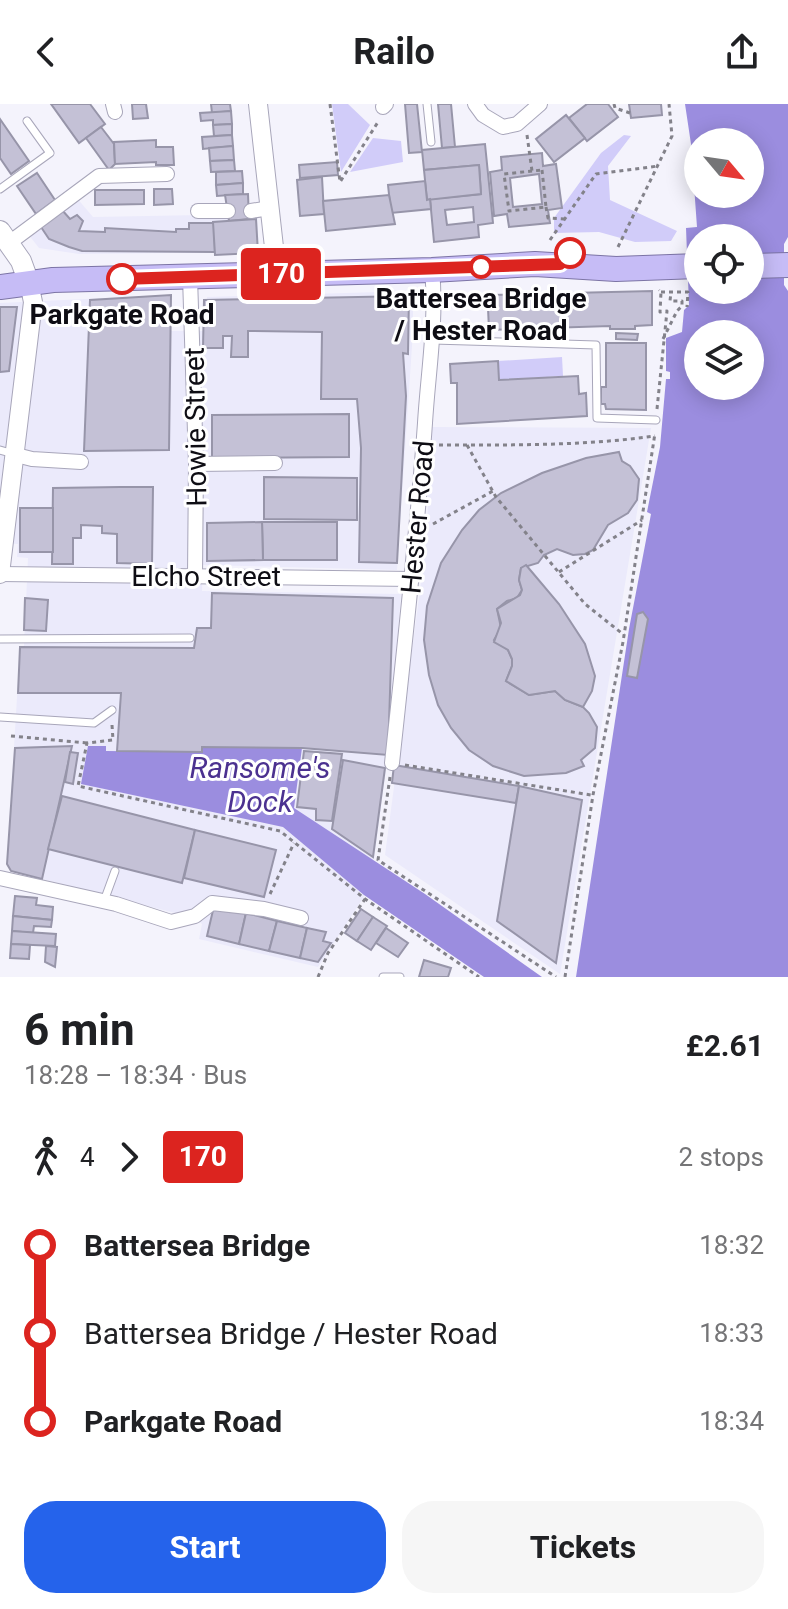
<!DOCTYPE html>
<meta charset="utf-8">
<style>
:root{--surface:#fff;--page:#f6f6f6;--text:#202124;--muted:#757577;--accent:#2563eb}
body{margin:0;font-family:Roboto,sans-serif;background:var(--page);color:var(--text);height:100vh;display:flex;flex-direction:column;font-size:30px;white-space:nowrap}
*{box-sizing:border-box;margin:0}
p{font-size:26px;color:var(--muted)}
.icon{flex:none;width:44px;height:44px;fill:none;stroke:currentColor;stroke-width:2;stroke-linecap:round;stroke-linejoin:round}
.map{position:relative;height:873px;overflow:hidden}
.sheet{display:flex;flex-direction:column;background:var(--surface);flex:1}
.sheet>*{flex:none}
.badge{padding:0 16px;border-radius:6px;font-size:28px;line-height:52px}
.needle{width:52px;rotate:119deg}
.tools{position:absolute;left:684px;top:24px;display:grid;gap:16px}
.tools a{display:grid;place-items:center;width:80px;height:80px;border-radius:50%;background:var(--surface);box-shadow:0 4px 20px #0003;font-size:40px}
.map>.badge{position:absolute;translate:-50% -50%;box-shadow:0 0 0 4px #fff}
.legs{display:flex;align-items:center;gap:12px;height:88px;padding:0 24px;font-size:26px}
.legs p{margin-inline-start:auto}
.overview{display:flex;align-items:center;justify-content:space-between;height:136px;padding:0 24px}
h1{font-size:44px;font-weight:700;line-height:60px}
.primary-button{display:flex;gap:16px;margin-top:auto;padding:16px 24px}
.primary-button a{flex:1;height:92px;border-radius:32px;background:var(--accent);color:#fff;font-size:32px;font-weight:700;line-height:92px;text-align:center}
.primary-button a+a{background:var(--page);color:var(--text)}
ul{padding:0 24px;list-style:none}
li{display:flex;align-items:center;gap:28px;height:88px;font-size:30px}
li i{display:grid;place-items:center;width:12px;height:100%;margin:0 10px;background:currentColor}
li i::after{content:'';width:20px;height:20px;margin:-10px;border:6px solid;border-radius:50%;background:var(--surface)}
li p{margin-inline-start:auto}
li:first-child i{background:linear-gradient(#0000 50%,currentColor 0)}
li:last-child i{background:linear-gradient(currentColor 50%,#0000 0)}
header{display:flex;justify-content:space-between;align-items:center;height:104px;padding:0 24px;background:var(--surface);font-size:36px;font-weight:700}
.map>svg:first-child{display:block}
.built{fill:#ebeafb}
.green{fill:#d1ccf9}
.water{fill:#9b8ddf;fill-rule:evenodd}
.building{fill:#c4c1d6;stroke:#9795a9;stroke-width:2;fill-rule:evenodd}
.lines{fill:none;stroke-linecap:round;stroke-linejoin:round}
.service-casing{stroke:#a8a6ba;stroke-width:9}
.minor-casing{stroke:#a8a6ba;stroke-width:16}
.tertiary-casing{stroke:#a8a6ba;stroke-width:20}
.secondary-casing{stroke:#a8a6ba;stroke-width:22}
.trunk-casing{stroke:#7c74a5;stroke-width:26}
.path{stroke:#83828a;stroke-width:3;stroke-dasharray:4 4;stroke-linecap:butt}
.service{stroke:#fff;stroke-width:7}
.minor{stroke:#fff;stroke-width:14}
.tertiary{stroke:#fff;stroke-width:18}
.secondary{stroke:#fff;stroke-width:20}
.trunk{stroke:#c6bcf6;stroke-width:24}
.line-1-casing{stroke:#fff;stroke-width:18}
.line-1{stroke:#dc241f;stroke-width:12}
.stop-1-dot{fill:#fff;stroke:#dc241f;stroke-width:4}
.labels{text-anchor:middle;stroke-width:6;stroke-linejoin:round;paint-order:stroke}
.stop-label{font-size:28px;font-weight:bold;fill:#0e0d14;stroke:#fff}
.street-label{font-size:28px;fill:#0e0d14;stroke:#fff}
.water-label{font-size:30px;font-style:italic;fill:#4b3190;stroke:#fff}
</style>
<header><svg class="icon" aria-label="back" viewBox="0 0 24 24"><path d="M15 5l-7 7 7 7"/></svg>Railo<svg class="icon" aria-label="share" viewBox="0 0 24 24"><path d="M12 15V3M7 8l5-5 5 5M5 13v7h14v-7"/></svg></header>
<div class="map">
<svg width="788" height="873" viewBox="0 0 788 873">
<rect width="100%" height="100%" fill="#f4f3fc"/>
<g class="built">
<path d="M 76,93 L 93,113 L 257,110 L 259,148 L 79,150 L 39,144 L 28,130 Z"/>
<path d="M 413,187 L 413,227 L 397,466 L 203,461 L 202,487 L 401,490 L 388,651 L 374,755 L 351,780 L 365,791 L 318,863 L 199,835 L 202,820 L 195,815 L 175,809 L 11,767 L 7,760 L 20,543 L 24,542 L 28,454 L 17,453 L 18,440 L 0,439 L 0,199 L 171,191 L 170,227 L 207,227 L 207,193 Z"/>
<path d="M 430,323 L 651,324 L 560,870 L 385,751 L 427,433 Z"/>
</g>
<g class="green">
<path d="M 332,0 L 348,0 L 370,21 L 341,68 Z"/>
<path d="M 624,31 L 631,32 L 608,62 L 610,96 L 677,127 L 671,137 L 635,138 L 599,128 L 554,129 L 554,114 L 601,49 Z"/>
<path d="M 373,34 L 401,37 L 403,58 L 350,68 Z"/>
<path d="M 562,253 L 563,272 L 499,276 L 498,257 Z"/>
</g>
<g class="water">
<path d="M 685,0 L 788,0 L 788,133 L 784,140 L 784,181 L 788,187 L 788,873 L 576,873 L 629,525 L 651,410 L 647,408 L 660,343 L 666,275 L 670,275 L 670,268 L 666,267 L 666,234 L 682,228 L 684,206 L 689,201 L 686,124 L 697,123 L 691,40 ZM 698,38 L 750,38 L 750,90 L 698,90 ZM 698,134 L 750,134 L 750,186 L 698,186 ZM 698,230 L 750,230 L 750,282 L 698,282 Z"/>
<path d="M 88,642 L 106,642 L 106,647 L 201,648 L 202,643 L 302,644 L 294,704 L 425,790 L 542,873 L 484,873 L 364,791 L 283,723 L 81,680 Z"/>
</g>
<g class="building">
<path d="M 51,0 L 90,0 L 105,20 L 79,39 Z"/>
<path d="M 132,0 L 146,0 L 148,14 L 133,15 Z"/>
<path d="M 211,0 L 230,0 L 231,7 L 212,9 Z"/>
<path d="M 405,0 L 417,0 L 422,48 L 409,49 Z"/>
<path d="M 438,0 L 451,0 L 455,43 L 442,44 Z"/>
<path d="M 587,0 L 608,0 L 618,13 L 587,37 L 569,14 Z"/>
<path d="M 629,0 L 661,0 L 662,11 L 631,14 Z"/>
<path d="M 231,7 L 232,20 L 213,21 L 213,16 L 201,17 L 200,9 Z"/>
<path d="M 566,11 L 585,34 L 554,58 L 536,35 Z"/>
<path d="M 0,15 L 29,57 L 11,70 L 0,54 Z"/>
<path d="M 232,20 L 232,31 L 214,32 L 213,21 Z"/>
<path d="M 101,23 L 114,40 L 115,60 L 109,66 L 86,34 Z"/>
<path d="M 232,31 L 233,42 L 203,45 L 202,33 Z"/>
<path d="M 156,36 L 156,43 L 173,43 L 174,61 L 156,61 L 156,58 L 115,60 L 114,38 Z"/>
<path d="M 485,40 L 493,119 L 478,121 L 479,133 L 434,138 L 430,95 L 481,90 L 479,61 L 424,66 L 422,46 ZM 473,103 L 474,118 L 447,121 L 445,106 Z"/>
<path d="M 233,42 L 234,56 L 210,57 L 209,44 Z"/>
<path d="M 542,49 L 543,62 L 556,60 L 562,104 L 548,106 L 550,119 L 509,123 L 507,110 L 494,112 L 490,68 L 502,66 L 501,53 ZM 539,70 L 542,100 L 513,103 L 510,74 Z"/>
<path d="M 234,56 L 235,67 L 211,68 L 210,57 Z"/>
<path d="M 337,58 L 338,71 L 300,74 L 299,61 Z"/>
<path d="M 479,61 L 481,90 L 427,96 L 424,66 Z"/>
<path d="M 242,67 L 243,79 L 216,81 L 216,68 Z"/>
<path d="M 37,69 L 55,96 L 36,110 L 17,82 Z"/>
<path d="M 322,73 L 324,110 L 300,112 L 297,76 Z"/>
<path d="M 425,77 L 427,96 L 430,95 L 431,105 L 391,109 L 388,81 Z"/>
<path d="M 243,79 L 243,90 L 217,92 L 216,81 Z"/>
<path d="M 154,85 L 172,85 L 173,100 L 154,101 Z"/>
<path d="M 95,86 L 144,86 L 144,100 L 95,101 Z"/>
<path d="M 248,90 L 249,115 L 229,117 L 225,91 Z"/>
<path d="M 389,91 L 395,120 L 326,127 L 323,97 Z"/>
<path d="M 62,106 L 70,115 L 77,111 L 83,117 L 79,127 L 105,128 L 105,124 L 176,128 L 176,125 L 189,125 L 189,119 L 214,119 L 215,148 L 82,147 L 69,143 L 49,135 L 41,123 Z"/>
<path d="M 256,115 L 258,149 L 215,151 L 213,118 Z"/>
<path d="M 652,187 L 652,221 L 635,222 L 635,225 L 610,225 L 610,222 L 489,226 L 488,204 L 493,204 L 493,191 Z"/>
<path d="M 171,191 L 169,346 L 84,347 L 90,196 Z"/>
<path d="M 409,192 L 408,250 L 403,249 L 406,292 L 397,459 L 359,458 L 361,344 L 357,295 L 321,295 L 322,228 L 248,227 L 248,253 L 231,253 L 232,232 L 223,232 L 223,244 L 203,244 L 204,196 Z"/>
<path d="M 0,203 L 17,203 L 9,267 L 0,268 Z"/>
<path d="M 616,229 L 638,230 L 637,236 L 616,235 Z"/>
<path d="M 606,239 L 646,239 L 646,306 L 606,305 L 605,300 L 601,300 L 601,283 L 606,283 Z"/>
<path d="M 498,257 L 499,276 L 578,272 L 579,290 L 586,289 L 587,312 L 457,320 L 457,279 L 451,279 L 450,260 Z"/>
<path d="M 349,310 L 349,353 L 212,354 L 212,311 Z"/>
<path d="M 619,348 L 622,357 L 630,362 L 639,375 L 637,396 L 628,409 L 608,421 L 593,446 L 585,450 L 573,451 L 557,445 L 544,451 L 538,459 L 521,464 L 519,476 L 522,486 L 517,494 L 507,497 L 497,505 L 501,524 L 494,536 L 508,546 L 512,555 L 512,562 L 506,577 L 529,591 L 555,587 L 565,596 L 583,603 L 589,609 L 597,623 L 595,644 L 581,656 L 584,662 L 566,669 L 524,672 L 493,662 L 469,646 L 451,624 L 438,601 L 429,571 L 424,536 L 427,502 L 441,459 L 462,426 L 479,406 L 501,389 L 542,369 L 586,354 Z"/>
<path d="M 264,373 L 357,374 L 357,416 L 264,415 Z"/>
<path d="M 120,383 L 153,383 L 152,460 L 117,459 L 117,430 L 102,429 L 102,422 L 81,421 L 81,434 L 73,434 L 73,460 L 52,460 L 53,384 Z"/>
<rect x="20" y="404" width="33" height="44"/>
<path d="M 262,418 L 337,418 L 337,456 L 263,456 Z"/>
<path d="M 262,418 L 263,456 L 207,457 L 207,419 Z"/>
<path d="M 526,461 L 559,500 L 585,540 L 595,572 L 592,587 L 583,603 L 565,596 L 555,587 L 529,591 L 506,577 L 512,562 L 512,555 L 508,546 L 494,538 L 501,519 L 497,505 L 520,491 L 522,486 L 519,476 L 521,464 Z"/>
<path d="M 212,489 L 393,494 L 388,651 L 302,644 L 202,643 L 202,648 L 117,647 L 121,589 L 18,589 L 20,543 L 194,544 L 197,524 L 211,524 Z"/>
<path d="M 25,494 L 48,496 L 46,527 L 24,526 Z"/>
<path d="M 643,508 L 648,515 L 637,574 L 627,572 L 637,510 Z"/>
<path d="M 72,642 L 42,775 L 11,767 L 7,760 L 15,644 Z"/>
<path d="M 304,647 L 342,650 L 332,717 L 316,716 L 316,705 L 297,703 Z"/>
<path d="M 70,648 L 78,649 L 73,680 L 65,678 Z"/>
<path d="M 343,656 L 385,664 L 373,753 L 332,725 Z"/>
<path d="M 394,661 L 519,682 L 516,699 L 392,679 Z"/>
<path d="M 519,682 L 582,696 L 556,859 L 497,817 Z"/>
<path d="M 62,692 L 195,726 L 182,779 L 48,745 Z"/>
<path d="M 195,726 L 276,746 L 264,793 L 184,774 Z"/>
<path d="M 15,792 L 37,794 L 36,801 L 53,803 L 52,816 L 13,812 Z"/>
<path d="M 214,802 L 246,809 L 239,840 L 207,832 Z"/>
<path d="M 361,805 L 373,813 L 357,837 L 345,829 Z"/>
<path d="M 246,809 L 277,817 L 269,847 L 239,840 Z"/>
<path d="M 13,812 L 52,816 L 51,823 L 34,822 L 33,829 L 12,827 Z"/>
<path d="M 373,813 L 387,822 L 371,846 L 357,837 Z"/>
<path d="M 277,817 L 307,824 L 300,854 L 269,847 Z"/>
<path d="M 307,824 L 326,828 L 323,837 L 331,839 L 318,858 L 300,854 Z"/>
<path d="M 386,824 L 408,839 L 398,853 L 376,839 Z"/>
<path d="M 12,827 L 56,830 L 55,842 L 11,840 Z"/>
<path d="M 11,840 L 30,841 L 29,855 L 10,854 Z"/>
<path d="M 46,842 L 57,843 L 55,863 L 45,858 Z"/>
<path d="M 424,856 L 451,864 L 448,873 L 419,873 Z"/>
</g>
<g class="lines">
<g class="service-casing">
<g id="service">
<path d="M 427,0 L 431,38"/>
<path d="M 0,85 L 50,49 L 27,17"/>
<path d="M 433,236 L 596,241 L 597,314 L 656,316"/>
<path d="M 0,346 L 14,350"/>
<path d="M 0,535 L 190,534"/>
<path d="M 0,613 L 94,619 L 112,606"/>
<path d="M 104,797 L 115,767"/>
<path d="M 383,873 L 400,873"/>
</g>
</g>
<g class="minor-casing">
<g id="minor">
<path d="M 113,0 L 115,8"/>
<path d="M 475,0 L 483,11 L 503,23 L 517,20 L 540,0"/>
<path d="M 383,3 L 386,0"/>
<path d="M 198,107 L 228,107"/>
<path d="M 251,107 L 270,104"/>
<path d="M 9,139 L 99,72 L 167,70"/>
<path d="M 190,173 L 196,360 L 195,472"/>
<path d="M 16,351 L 32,355 L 81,358"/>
<path d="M 196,360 L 275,359"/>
<path d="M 0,470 L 412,475"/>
<path d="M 392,659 C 404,546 417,433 425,319 C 428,269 437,216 432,166"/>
<path d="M 0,774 L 116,800 L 171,818 L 195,812 L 212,799 L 264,805 L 301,814"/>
</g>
</g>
<g class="tertiary-casing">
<g id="tertiary">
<path d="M 258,0 L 277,170"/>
<path d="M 0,470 L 33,198 L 29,179"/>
</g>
</g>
<g class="secondary-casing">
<path id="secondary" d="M 0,127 L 21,157 L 29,179"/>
</g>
<g class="trunk-casing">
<g id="trunk">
<path d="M 750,162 L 788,161"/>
<path d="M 0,183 L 53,176 L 432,166 L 535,160 L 616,165 L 698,162"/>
</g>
</g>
<g class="path">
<path d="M 330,0 L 340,78 L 378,18"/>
<path d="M 614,0 L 615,4 L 630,9"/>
<path d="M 527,31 L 532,67"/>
<path d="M 542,66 L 546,103 L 509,107 L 504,70 Z"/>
<path d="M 546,103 L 548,114 L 564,115"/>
<path d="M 699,134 L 699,131"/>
<path d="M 550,136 L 596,70 L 658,62"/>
<path d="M 618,143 L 672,32 L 669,0"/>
<path d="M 661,188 L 688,188 L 687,203"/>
<path d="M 663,235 L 677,207 L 682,202 L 682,197 L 670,197 L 671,188"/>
<path d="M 657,305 L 667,207 L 660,208 L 661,188 L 659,186"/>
<path d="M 439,341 C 511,341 583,342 655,332"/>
<path d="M 467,341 L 496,393 L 585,500 L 624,531"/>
<path d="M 433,420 L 493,387"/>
<path d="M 559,468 L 642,416"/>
<path d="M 112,621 L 113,636 L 87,639 L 78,682 L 280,727 L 365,795 L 479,873"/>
<path d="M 11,632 L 87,639"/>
<path d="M 405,661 L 591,691"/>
<path d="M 390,673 L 378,756 L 556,873"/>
<path d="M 270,790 L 294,739"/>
<path d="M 318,873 L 328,849 L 365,795"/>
<path d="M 565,873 L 593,691 L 623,538 L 655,329"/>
</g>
<use href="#service" class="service"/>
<use href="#minor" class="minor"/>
<use href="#tertiary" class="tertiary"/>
<use href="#secondary" class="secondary"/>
<use href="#trunk" class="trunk"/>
</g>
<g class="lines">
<g class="line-1-casing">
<path id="line-1" d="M 122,175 L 560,160 L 570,149"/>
</g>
<use href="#line-1" class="line-1"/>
</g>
<g class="stop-1-dot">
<circle cx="570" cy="149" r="14"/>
<circle cx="481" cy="163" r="10"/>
<circle cx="122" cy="175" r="14"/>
</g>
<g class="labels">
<g class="stop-label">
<text x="481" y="204">Battersea Bridge<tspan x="481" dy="32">/ Hester Road</tspan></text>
<text x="122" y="220">Parkgate Road</text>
</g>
<g class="street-label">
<text transform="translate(195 323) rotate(-91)" y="10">Howie Street</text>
<text transform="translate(417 413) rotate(-85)" y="10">Hester Road</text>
<text x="206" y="482">Elcho Street</text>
</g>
<g class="water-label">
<text x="260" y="674">Ransome's<tspan x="260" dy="34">Dock</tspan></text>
</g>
</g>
</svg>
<div class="tools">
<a><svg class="needle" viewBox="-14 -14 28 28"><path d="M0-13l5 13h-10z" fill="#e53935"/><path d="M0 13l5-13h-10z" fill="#757577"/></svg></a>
<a><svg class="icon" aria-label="locate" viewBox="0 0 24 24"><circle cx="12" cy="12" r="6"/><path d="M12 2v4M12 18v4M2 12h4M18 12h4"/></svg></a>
<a><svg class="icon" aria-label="layers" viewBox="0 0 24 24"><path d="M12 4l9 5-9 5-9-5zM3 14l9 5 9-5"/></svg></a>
</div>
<b class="badge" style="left:281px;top:170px;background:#dc241f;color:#fff">170</b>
</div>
<section class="sheet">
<div class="overview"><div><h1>6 min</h1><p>18:28 – 18:34 · Bus</p></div><b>£2.61</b></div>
<div class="legs"><svg class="icon" aria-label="walk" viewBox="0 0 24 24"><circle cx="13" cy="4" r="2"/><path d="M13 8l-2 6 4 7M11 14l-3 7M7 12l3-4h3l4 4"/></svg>4<svg class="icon" aria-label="forward" viewBox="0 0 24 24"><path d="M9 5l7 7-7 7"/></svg><b class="badge" style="background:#dc241f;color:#fff">170</b><p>2 stops</p></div>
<ul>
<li><i style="color:#dc241f"></i><b>Battersea Bridge</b><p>18:32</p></li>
<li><i style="color:#dc241f"></i><span>Battersea Bridge / Hester Road</span><p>18:33</p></li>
<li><i style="color:#dc241f"></i><b>Parkgate Road</b><p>18:34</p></li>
</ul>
<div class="primary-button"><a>Start</a><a>Tickets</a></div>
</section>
